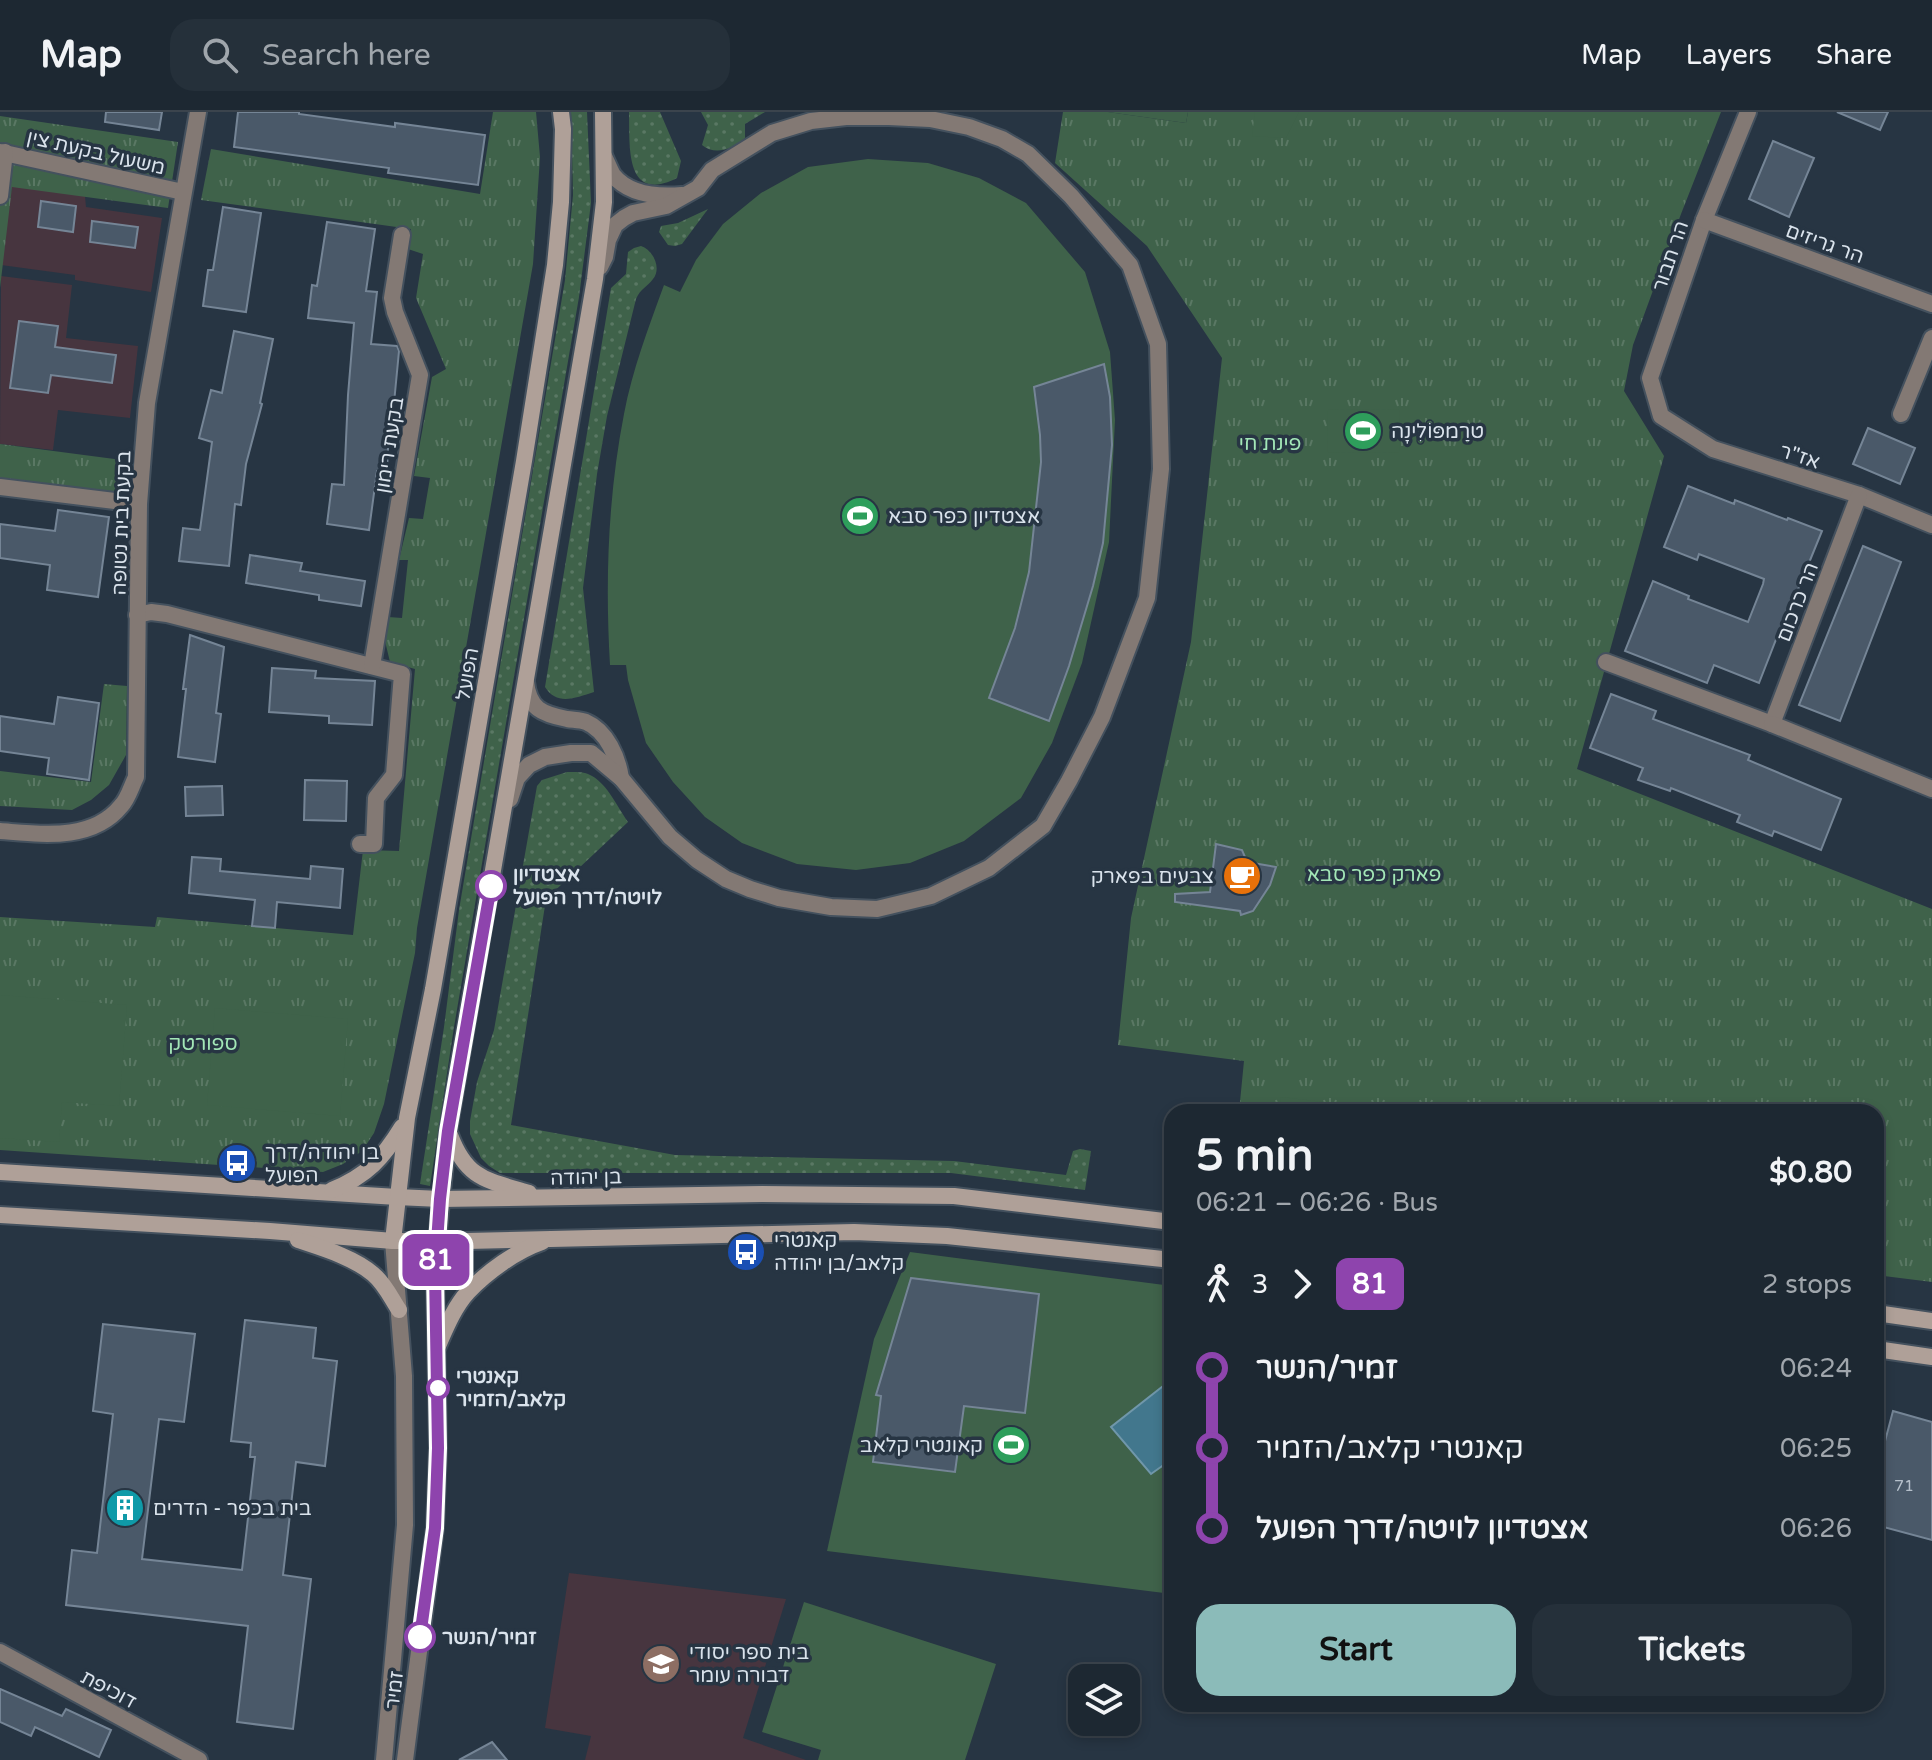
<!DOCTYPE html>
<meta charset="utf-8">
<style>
:root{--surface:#1d2832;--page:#25303a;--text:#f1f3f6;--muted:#a0a6ac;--line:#3b444d;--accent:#8bbbb9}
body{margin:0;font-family:"Varela Round","Noto Sans Hebrew",sans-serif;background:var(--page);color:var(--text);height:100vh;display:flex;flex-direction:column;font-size:30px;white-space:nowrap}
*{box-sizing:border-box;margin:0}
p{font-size:26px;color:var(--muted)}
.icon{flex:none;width:44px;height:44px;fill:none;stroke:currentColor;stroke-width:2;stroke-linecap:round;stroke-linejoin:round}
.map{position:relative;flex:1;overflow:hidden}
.side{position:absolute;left:1164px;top:992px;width:720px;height:608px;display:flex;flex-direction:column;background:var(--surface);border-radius:24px;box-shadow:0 4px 12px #0003,0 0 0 2px var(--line)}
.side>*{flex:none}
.badge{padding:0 16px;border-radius:12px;font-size:28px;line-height:52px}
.controls{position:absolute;left:1068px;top:1552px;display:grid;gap:16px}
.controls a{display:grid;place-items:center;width:72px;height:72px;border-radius:16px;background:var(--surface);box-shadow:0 4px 12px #0003,0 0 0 2px var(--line);font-size:40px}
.map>.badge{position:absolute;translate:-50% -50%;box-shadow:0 0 0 4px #fff}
.legs{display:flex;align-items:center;gap:12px;height:88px;padding:0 32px;font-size:26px}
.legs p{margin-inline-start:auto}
.head{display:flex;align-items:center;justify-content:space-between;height:136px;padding:0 32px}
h1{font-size:44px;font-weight:700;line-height:60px}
.cta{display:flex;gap:16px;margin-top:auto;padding:16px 32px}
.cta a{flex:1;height:92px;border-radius:24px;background:var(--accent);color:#111;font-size:32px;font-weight:700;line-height:92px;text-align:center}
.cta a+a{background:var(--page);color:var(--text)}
ul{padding:0 32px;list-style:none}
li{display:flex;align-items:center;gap:28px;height:80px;font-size:30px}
li i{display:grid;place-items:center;width:12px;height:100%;margin:0 10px;background:currentColor}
li i::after{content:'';width:20px;height:20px;margin:-10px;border:6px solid;border-radius:50%;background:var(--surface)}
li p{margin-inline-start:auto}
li:first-child i{background:linear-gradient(#0000 50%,currentColor 0)}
li:last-child i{background:linear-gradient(currentColor 50%,#0000 0)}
header{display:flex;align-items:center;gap:48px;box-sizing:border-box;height:112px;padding:0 40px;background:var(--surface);border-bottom:2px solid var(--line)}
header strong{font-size:38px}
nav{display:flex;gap:44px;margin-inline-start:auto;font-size:28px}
.search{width:560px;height:72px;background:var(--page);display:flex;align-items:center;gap:20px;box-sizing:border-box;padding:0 28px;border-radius:24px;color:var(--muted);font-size:30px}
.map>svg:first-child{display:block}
.education{fill:#47353f}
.grass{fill:url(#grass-dots)}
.park{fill:url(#park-tufts)}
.garden{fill:#3f624a}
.water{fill:#42778d;stroke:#7097aa;stroke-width:2}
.building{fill:#4a5969;stroke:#758596;stroke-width:2}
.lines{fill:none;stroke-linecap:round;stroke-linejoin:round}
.street-casing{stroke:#44515e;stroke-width:20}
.secondary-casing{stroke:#44515e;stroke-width:20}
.street{stroke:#837974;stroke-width:16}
.secondary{stroke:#afa098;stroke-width:16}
.line-1-casing{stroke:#fff;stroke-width:18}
.line-1{stroke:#8e44ad;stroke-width:12}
.stop-1-dot{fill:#fff;stroke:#8e44ad;stroke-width:4}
.labels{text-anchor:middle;stroke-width:7;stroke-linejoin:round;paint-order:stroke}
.number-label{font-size:16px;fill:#b6c0cb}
.street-label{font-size:20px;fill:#dae3ec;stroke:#273543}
.poi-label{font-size:20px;fill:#dae3ec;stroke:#273543;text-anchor:start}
.park-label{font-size:20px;fill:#a3e7b7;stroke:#273543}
.stop-label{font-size:20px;font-weight:bold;fill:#dae3ec;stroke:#273543;text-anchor:start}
</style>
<header>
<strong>Map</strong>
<div class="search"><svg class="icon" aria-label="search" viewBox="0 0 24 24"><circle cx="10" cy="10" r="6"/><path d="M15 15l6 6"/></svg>Search here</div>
<nav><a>Map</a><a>Layers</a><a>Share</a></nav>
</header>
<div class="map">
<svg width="1932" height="1648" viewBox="0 0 1932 1648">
<defs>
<pattern id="grass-dots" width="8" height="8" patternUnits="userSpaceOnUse" patternTransform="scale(2)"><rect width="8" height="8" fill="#3f624a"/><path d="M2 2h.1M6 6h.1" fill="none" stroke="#5a7864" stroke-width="1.8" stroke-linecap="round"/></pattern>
<pattern id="park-tufts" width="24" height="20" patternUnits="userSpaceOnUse" patternTransform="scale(2)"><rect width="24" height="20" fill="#3f624a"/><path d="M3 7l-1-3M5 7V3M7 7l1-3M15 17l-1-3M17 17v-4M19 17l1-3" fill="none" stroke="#5a7864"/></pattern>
</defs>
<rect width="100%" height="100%" fill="#273543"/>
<g class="education">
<path d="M 12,74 L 85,84 L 86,95 L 162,106 L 151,180 L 75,168 L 75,163 L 1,153 Z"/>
<path d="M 1,164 L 72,173 L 66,226 L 138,234 L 130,306 L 58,298 L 53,338 L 0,332 Z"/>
<path d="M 569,1461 L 786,1487 L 743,1626 L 806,1648 L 585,1648 L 591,1624 L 545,1616 Z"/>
</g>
<g class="grass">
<path d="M 571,0 L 587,0 L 591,91 L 579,185 L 454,915 L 430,1074 L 420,1072 L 444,915 L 459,798 L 565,168 L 573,83 Z"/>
<path d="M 629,0 L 660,0 L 681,49 L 677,66 C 624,93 630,32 629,0 Z"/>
<path d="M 701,0 L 765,0 L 745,12 L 745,26 C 733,37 715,44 702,33 L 708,13 Z"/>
<path d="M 708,97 L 682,132 L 675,134 L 668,133 L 659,120 L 661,114 L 678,111 Z"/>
<path d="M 641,134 C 653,138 662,156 653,167 C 647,175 641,176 636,187 L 607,304 L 597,362 L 583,476 L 594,580 C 575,586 557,594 545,575 L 611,176 L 626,162 L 628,140 L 634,136 Z"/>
<path d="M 567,660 C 575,660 585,659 592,664 C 608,673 618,696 628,710 L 546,787 L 511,1013 L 675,1043 L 954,1049 L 1066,1063 L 1073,1039 L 1080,1037 L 1091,1039 L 1085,1078 L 951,1061 L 500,1061 L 489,1054 L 481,1046 L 470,1022 L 470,1009 L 477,970 L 494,918 L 537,674 L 542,668 Z"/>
</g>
<g class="park">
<path d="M 493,0 L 536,0 L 540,45 L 533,152 L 417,816 L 415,841 L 384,992 L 374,1021 L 362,1039 L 343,1052 L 323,1060 L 0,1038 L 0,805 L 155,815 L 157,805 L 353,823 L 363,738 L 399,739 L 415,557 L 390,550 L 385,529 L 388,505 L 402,506 L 408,448 L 399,448 L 409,406 L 423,407 L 430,366 L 414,364 L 432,265 L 446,257 L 416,186 L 423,142 L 408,137 L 411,117 L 201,88 L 211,37 L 480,82 Z"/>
<path d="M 1063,0 L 1108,0 L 1186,11 L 1188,0 L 1721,0 L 1681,102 L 1633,233 L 1624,279 L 1664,344 L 1577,657 L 1932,797 L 1932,1170 L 1876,1163 L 1876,1000 L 1239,1000 L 1244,949 L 1118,933 L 1131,806 L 1191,530 L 1222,246 L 1147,134 L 1055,51 Z"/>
<path d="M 0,4 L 178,30 L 168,96 L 12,75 L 0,176 Z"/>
<path d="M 0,332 L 122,348 L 122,385 L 0,374 Z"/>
<path d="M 104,572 L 127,574 L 126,643 L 109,673 L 91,688 L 72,698 L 0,694 L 0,659 L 91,670 Z"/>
</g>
<g class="garden">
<path d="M 1108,0 L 1188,0 L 1186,11 Z"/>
<path d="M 1255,0 L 1299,0 L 1286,26 L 1252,24 Z"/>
<path d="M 868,47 L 928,51 L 979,66 L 1026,91 L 1085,160 L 1110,240 L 1115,308 L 1109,430 L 1082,551 L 1052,631 L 1021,686 L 964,729 L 910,751 L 856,758 L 797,752 L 742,731 L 705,705 L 673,670 L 646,631 L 628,568 L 626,553 L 610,553 C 605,469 608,384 624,302 C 632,259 649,214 664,173 L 680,180 L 696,148 L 723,112 L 761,81 L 808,55 Z"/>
<path d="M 1399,297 L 1400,340 L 1328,341 L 1327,298 Z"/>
<path d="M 0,883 L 127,893 L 119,994 L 62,990 L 59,1030 L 0,1026 Z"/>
<path d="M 215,896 L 348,907 L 340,1004 L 207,993 Z"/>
<path d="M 1281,985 L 1408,1000 L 1279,1000 Z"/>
<path d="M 910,1140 L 1172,1174 L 1172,1482 L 827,1439 L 874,1227 Z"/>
<path d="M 804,1490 L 996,1552 L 965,1648 L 818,1648 L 821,1638 L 762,1620 Z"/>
</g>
<path class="water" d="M 1172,1267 L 1172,1347 L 1151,1362 L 1111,1315 Z"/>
<g class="building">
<path d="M 106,0 L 162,0 L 159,18 L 105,10 Z"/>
<path d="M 238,0 L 299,0 L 299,2 L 395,15 L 395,11 L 485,23 L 478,73 L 388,61 L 389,56 L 234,35 Z"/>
<path d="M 1837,0 L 1888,0 L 1880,18 Z"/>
<path d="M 1773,29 L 1814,46 L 1789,105 L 1749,87 Z"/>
<path d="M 41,89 L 76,94 L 73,120 L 38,115 Z"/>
<path d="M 223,95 L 261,101 L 246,200 L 203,194 L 208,158 L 213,158 Z"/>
<path d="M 92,109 L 138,115 L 135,136 L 90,130 Z"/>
<path d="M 327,110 L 375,117 L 366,179 L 377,180 L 371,232 L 397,234 L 399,239 L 394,291 L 390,291 L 387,359 L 377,359 L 369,418 L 327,412 L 332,372 L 344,373 L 348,283 L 354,211 L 308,206 L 312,173 L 317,174 Z"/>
<path d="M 19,209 L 58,214 L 55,235 L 116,243 L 112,271 L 51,263 L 48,281 L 10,276 Z"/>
<path d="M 234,219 L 273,227 L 260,291 L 262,292 L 246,352 L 241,393 L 235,392 L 229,454 L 179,449 L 183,416 L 200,418 L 212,330 L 199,326 L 211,278 L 222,281 Z"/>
<path d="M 1104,252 L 1110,285 L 1112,333 L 1103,431 L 1093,474 L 1069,554 L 1049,609 L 989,586 L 1015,516 L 1029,460 L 1041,350 L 1040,323 L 1034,275 Z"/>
<path d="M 1868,316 L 1915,336 L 1900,372 L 1853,352 Z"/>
<path d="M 1688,374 L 1734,392 L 1735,388 L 1787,408 L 1788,406 L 1822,419 L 1795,485 L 1793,484 L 1759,571 L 1714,553 L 1707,571 L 1625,539 L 1653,469 L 1689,484 L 1688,487 L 1748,510 L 1763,472 L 1764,467 L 1699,442 L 1697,448 L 1664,435 Z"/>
<path d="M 58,398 L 109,405 L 98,485 L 47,478 L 50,453 L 0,446 L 0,412 L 55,419 Z"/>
<path d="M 1863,434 L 1901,450 L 1840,609 L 1799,593 Z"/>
<path d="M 250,443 L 302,451 L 300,459 L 365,469 L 361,494 L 319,488 L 319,483 L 246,471 Z"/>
<path d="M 190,523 L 224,535 L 216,601 L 221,602 L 215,650 L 178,645 L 186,577 L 183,577 Z"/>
<path d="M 272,556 L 316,559 L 315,566 L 375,569 L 372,613 L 329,611 L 329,604 L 269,600 Z"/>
<path d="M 1611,582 L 1656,599 L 1653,607 L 1750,643 L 1748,648 L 1841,687 L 1821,738 L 1774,719 L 1772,724 L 1737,710 L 1740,703 L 1671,676 L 1670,679 L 1638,668 L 1643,656 L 1590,636 Z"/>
<path d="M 58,585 L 99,591 L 89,668 L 47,662 L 49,646 L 0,639 L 0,604 L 54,612 Z"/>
<path d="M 305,668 L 347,669 L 346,709 L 304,708 Z"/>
<path d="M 222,674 L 223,703 L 186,704 L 185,675 Z"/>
<path d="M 1216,732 L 1242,738 L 1245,745 L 1253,751 L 1276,755 L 1270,773 L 1253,799 L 1241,803 L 1240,799 L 1175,790 L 1175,782 L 1210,780 Z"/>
<path d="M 192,745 L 221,747 L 220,759 L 310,767 L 311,754 L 343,757 L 340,796 L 277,790 L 275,816 L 252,814 L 255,788 L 189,781 Z"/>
<path d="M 911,1166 L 1039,1182 L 1025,1301 L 964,1294 L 955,1360 L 873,1350 L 881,1284 L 876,1283 Z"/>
<path d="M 245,1208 L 316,1216 L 313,1246 L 337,1249 L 325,1354 L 296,1350 L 283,1463 L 311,1467 L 293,1617 L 237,1610 L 248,1514 L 66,1493 L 72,1438 L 97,1441 L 113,1302 L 93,1299 L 103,1212 L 195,1222 L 184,1310 L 159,1307 L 142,1447 L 242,1458 L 255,1345 L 250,1345 L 251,1331 L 231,1329 Z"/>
<path d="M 1893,1299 L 1932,1310 L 1932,1428 L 1876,1413 L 1876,1331 L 1884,1333 Z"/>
<path d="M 0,1577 L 62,1604 L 66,1597 L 111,1618 L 99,1645 L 35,1615 L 31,1624 L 0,1610 Z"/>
<path d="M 492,1630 L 507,1648 L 459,1648 Z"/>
</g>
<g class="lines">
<g class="street-casing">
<g id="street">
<path d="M 1748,0 L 1704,108 L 1650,266 L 1661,304 L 1713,337 L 1859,383 L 1932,413"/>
<path d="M 0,40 L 183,80"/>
<path d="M 604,44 C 607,50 610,58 613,63 C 629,83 658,85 682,83"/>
<path d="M 0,84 L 5,40"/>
<path d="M 1704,108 L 1932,192"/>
<path d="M 1901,302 L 1932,226"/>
<path d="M 0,375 L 139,392"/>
<path d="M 137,503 L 151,500 L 167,502 L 402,562 L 394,663 L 376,686 L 374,732 L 360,732"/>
<path d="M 1606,550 L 1772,612 L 1859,383"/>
<path d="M 372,554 L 420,263 L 395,200 L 392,186 L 402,123"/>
<path d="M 526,570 C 529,597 542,602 567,607 C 573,608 581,608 586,610 C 607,619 618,646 621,666"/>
<path d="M 1772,612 L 1932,677"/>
<path d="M 510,687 L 517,666 L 529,653 L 545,645 L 571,641 L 591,641 L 621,666 L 670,725 L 697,748 L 726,767 L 750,777 L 779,786 L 831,795 L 877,797 L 931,784 L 989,756 L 1043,714 L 1069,669 L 1102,605 L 1147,486 L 1161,357 L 1158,232 L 1130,153 L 1071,84 L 1028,42 L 1002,27 L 969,15 L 930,7 L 889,5 L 846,5 L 811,9 L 772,21 L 712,58 L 698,76 L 666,94 L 633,101 L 624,106 L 615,113 L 608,128 L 605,145 L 600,155"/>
<path d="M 0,719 C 40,722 92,730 121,694 C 128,687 131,675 136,665 L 139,392 L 147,291 L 198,0"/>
<path d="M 0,1540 L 199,1648"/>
<path d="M 384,1648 L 405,1413 L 404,1264 L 393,1129"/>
<path d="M 405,1648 L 435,1416 L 438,1336 L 435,1159 L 437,1129"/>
</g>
</g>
<g class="secondary-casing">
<g id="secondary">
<path d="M 450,1023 C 467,1068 487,1068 529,1081"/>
<path d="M 0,1060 L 397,1085 L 440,1087 L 762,1082 L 954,1084 L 1172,1110"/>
<path d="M 332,1078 C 367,1064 383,1046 402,1015"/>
<path d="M 0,1103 L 270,1119 L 393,1129 L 467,1129 L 854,1120 L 947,1124 L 1172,1148"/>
<path d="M 298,1128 C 322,1136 353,1145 373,1162 C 385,1172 391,1186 399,1198"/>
<path d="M 393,1129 L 407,1006 L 433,877 L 524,349 L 555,153 L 561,90 L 563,17 L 561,0"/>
<path d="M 437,1129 L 448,1019 L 595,167 L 604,90 L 603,0"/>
<path d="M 1876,1201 L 1932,1209"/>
<path d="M 437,1236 C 445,1218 454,1195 468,1180 C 487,1160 516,1139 542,1130"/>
<path d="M 1876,1237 L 1932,1245"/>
</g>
</g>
<use href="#street" class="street"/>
<use href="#secondary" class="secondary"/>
</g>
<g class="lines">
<g class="line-1-casing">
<path id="line-1" d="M 420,1525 L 435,1416 L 438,1336 L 435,1159 L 440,1087 L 448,1019 L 491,774"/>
</g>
<use href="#line-1" class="line-1"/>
</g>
<defs>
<g id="stadium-disc" transform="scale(2)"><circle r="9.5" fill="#2e9e5b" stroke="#273543"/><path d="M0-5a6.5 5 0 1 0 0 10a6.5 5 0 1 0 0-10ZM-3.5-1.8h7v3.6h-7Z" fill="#fff"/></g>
<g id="cafe-disc" transform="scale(2)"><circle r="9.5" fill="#e8710a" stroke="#273543"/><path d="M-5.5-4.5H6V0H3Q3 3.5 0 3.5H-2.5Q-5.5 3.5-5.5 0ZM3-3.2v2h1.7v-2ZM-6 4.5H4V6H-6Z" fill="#fff"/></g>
<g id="bus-disc" transform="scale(2)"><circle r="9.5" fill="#1a4fb4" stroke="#273543"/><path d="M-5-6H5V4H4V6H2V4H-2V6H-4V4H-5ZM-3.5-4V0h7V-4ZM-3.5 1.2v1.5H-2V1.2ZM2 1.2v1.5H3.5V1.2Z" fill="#fff"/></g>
<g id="building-disc" transform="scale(2)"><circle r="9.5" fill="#0f9aa8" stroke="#273543"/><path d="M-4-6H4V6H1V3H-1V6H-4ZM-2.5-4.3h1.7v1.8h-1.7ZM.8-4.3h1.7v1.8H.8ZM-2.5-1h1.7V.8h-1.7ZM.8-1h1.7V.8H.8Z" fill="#fff"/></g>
<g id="school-disc" transform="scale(2)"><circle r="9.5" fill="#8d6e63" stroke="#273543"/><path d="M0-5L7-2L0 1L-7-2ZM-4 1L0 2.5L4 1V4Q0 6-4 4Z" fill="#fff"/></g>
</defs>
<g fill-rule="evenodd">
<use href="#stadium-disc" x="1363" y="319"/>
<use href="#stadium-disc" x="860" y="404"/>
<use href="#cafe-disc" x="1242" y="764"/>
<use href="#bus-disc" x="237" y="1051"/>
<use href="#bus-disc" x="746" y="1140"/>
<use href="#stadium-disc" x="1011" y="1333"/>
<use href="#building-disc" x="125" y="1396"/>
<use href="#school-disc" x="661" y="1552"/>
</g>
<g class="stop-1-dot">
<circle cx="491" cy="774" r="14"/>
<circle cx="438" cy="1276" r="10"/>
<circle cx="420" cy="1525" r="14"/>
</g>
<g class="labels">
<g class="number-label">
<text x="1904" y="1379">71</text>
</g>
<g class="street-label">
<text transform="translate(96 40) rotate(13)" y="7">משעול בקעת צין</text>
<text transform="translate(1825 131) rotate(20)" y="7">הר גריזים</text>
<text transform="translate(1670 144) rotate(-71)" y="7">הר תבור</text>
<text transform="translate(389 333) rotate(-81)" y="7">בקעת רימון</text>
<text transform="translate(1800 344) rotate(18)" y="7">אז"ר</text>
<text transform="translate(121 411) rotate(-88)" y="7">בקעת בית נטופה</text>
<text transform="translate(1797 490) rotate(-69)" y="7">הר כרכום</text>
<text transform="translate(467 562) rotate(-80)" y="7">הפועל</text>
<text transform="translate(586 1065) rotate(-1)" y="7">בן יהודה</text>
<text transform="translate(109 1577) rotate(28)" y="7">דוכיפת</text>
<text transform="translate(394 1578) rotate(-83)" y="7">זמיר</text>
</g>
<g class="poi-label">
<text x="1391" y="326">טרַמפּוֹלִינָה</text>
<text x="888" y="411">אצטדיון כפר סבא</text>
<text x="1214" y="771" text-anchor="end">צבעים בפארק</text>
<text x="265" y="1047">בן יהודה/דרך<tspan x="265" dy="23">הפועל</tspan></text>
<text x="774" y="1135">קאנטרי<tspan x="774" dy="23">קלאב/בן יהודה</tspan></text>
<text x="983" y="1340" text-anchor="end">קאונטרי קלאב</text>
<text x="153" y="1403">בית בכפר - הדרים</text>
<text x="689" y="1547">בית ספר יסודי<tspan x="689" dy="23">דבורה עומר</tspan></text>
</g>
<g class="park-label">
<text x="1270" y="338">פינת חי</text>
<text x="1374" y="769">פארק כפר סבא</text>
<text x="203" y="938">ספורטק</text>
</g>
<g class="stop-label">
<text x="513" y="769">אצטדיון<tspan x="513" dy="23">לויטה/דרך הפועל</tspan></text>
<text x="456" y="1271">קאנטרי<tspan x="456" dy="23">קלאב/הזמיר</tspan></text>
<text x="442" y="1532">זמיר/הנשר</text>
</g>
</g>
</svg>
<div class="controls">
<a><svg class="icon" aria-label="layers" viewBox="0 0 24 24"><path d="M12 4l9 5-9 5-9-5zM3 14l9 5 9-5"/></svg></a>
</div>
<b class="badge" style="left:436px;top:1148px;background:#8e44ad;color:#fff">81</b>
<section class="side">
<div class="head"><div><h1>5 min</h1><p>06:21 – 06:26 · Bus</p></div><b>$0.80</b></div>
<div class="legs"><svg class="icon" aria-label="walk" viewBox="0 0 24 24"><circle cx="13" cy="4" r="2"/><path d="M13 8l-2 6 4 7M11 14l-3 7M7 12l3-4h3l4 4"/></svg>3<svg class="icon" aria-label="forward" viewBox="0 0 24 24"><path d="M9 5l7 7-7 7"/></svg><b class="badge" style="background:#8e44ad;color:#fff">81</b><p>2 stops</p></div>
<ul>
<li><i style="color:#8e44ad"></i><b>זמיר/הנשר</b><p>06:24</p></li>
<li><i style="color:#8e44ad"></i><span>קאנטרי קלאב/הזמיר</span><p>06:25</p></li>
<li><i style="color:#8e44ad"></i><b>אצטדיון לויטה/דרך הפועל</b><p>06:26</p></li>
</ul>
<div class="cta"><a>Start</a><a>Tickets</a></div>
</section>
</div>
